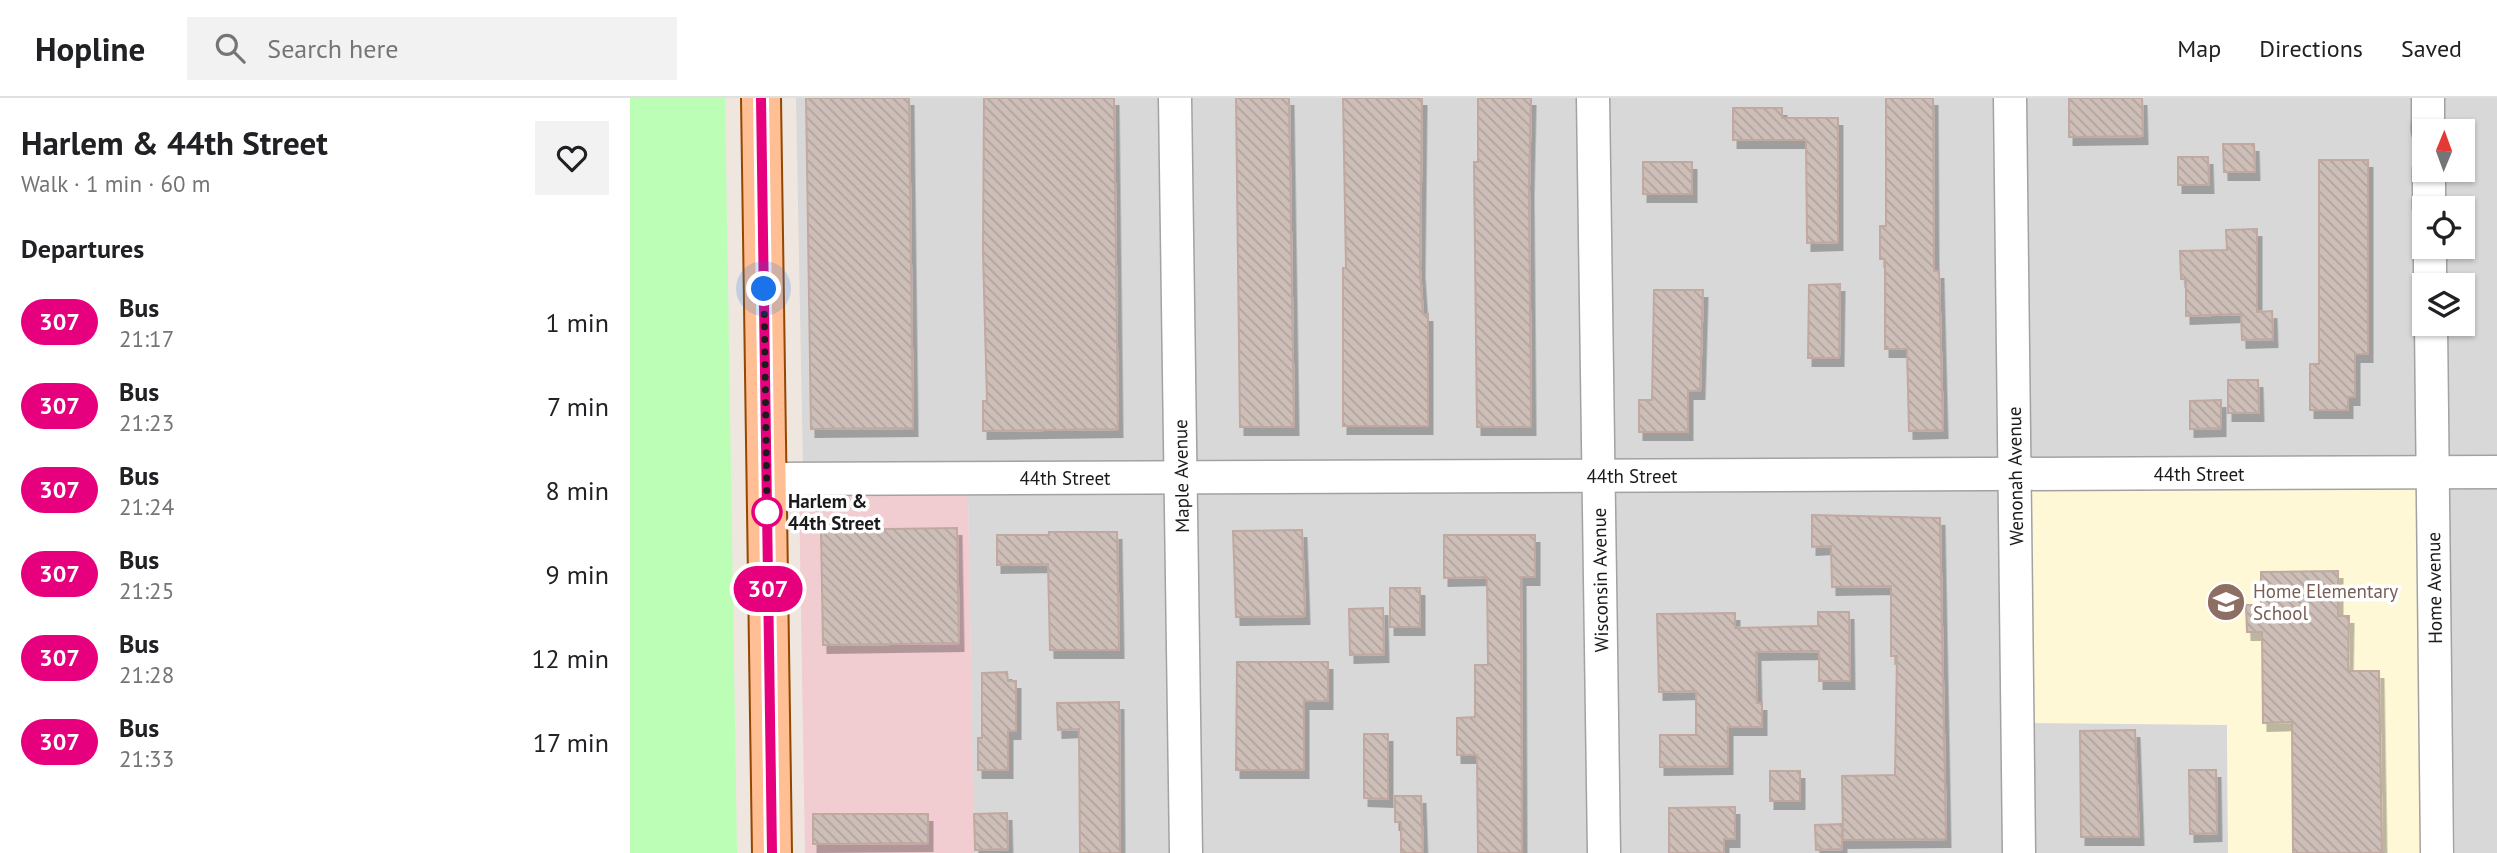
<!DOCTYPE html>
<meta charset="utf-8">
<style>
:root{--surface:#fff;--page:#f2f2f2;--text:#202124;--muted:#757577;--line:#e0e0e0}
body{margin:0;font-family:"PT Sans",sans-serif;background:var(--page);color:var(--text);height:100vh;display:flex;flex-direction:column;font-size:26px;white-space:nowrap}
*{box-sizing:border-box;margin:0}
p{font-size:23px;color:var(--muted)}
.icon{flex:none;width:38px;height:38px;fill:none;stroke:currentColor;stroke-width:2;stroke-linecap:round;stroke-linejoin:round}
.map{position:relative;flex:1;overflow:hidden}
.panel{display:flex;flex-direction:column;background:var(--surface);width:630px}
.panel>*{flex:none}
.badge{padding:0 14px;border-radius:23px;font-size:24px;line-height:46px}
.needle{width:46px;rotate:1deg}
.fabs{position:absolute;left:1782px;top:21px;display:grid;gap:14px}
.fabs a{display:grid;place-items:center;width:63px;height:63px;border-radius:0px;background:var(--surface);box-shadow:0 2px 5px #0004;font-size:35px}
.you{position:absolute;width:35px;height:35px;margin:-18px;border:5px solid #fff;border-radius:50%;background:#1a73e8;box-shadow:0 0 0 10px #1a73e833}
.map>.badge{position:absolute;translate:-50% -50%;box-shadow:0 0 0 4px #fff}
h2{padding:0 21px;font-size:26px;line-height:63px}
.round{display:grid;place-items:center;flex:none;width:74px;height:74px;border-radius:0px;background:var(--page)}
.summary{display:flex;align-items:center;justify-content:space-between;height:119px;padding:0 21px}
h1{font-size:33px;font-weight:700;line-height:52px}
ul{padding:0;list-style:none}
li{display:flex;align-items:center;gap:21px;height:84px;padding:0 21px}
li div{flex:1}
li b{display:block;font-size:26px}
li em{font-style:normal}
li .badge{min-width:77px;font-weight:700;text-align:center}
header{display:flex;align-items:center;gap:42px;box-sizing:border-box;height:98px;padding:0 35px;background:var(--surface);border-bottom:2px solid var(--line)}
header strong{font-size:33px}
nav{display:flex;gap:38px;margin-inline-start:auto;font-size:24px}
.search{width:490px;height:63px;background:var(--page);display:flex;align-items:center;gap:18px;box-sizing:border-box;padding:0 24px;border-radius:0px;color:var(--muted);font-size:26px}
main{display:flex;flex:1;min-height:0}
.map>svg:first-child{display:block}
.residential{fill:#d9d8d8}
.commercial{fill:#f1ccd1}
.education{fill:#fff8d7}
.park{fill:#bcfeb6}
.building{fill:url(#building-back-hatch);stroke:#c1a9a0;stroke-width:2;filter:url(#shadow)}
.lines{fill:none;stroke-linecap:round;stroke-linejoin:round}
.minor-casing{stroke:#a2a2a2;stroke-width:35}
.major-casing{stroke:#924800;stroke-width:42}
.minor{stroke:#fff;stroke-width:32}
.major{stroke:#ffbe93;stroke-width:38}
.line-casing{stroke:#fff;stroke-width:16}
.line{stroke:#e6007e;stroke-width:10}
.walk{stroke:#1b1b1b;stroke-width:7;stroke-dasharray:0 12.6}
.stop-dot{fill:#fff;stroke:#e6007e;stroke-width:3.5}
.labels{text-anchor:middle;stroke-width:7;stroke-linejoin:round;paint-order:stroke}
.street-label{font-size:19px;fill:#1b1b1b;stroke:#fff}
.stop-label{font-size:19px;font-weight:bold;fill:#1b1b1b;stroke:#fff;text-anchor:start}
.education-label{font-size:19px;fill:#785e54;stroke:#fff;text-anchor:start}
</style>
<header>
<strong>Hopline</strong>
<div class="search"><svg class="icon" aria-label="search" viewBox="0 0 24 24"><circle cx="10" cy="10" r="6"/><path d="M15 15l6 6"/></svg>Search here</div>
<nav><a>Map</a><a>Directions</a><a>Saved</a></nav>
</header>
<main>
<section class="panel">
<div class="summary"><div><h1>Harlem &amp; 44th Street</h1><p>Walk · 1 min · 60 m</p></div><a class="round"><svg class="icon" aria-label="heart" viewBox="0 0 24 24"><path d="M12 20l-8-8c-3-5 5-10 8-4 3-6 11-1 8 4z"/></svg></a></div>
<h2>Departures</h2>
<ul>
<li><span class="badge" style="background:#e6007e;color:#fff">307</span><div><b>Bus</b><p>21:17</p></div><em>1 min</em></li>
<li><span class="badge" style="background:#e6007e;color:#fff">307</span><div><b>Bus</b><p>21:23</p></div><em>7 min</em></li>
<li><span class="badge" style="background:#e6007e;color:#fff">307</span><div><b>Bus</b><p>21:24</p></div><em>8 min</em></li>
<li><span class="badge" style="background:#e6007e;color:#fff">307</span><div><b>Bus</b><p>21:25</p></div><em>9 min</em></li>
<li><span class="badge" style="background:#e6007e;color:#fff">307</span><div><b>Bus</b><p>21:28</p></div><em>12 min</em></li>
<li><span class="badge" style="background:#e6007e;color:#fff">307</span><div><b>Bus</b><p>21:33</p></div><em>17 min</em></li>
</ul>
</section>
<div class="map">
<svg width="1867" height="755" viewBox="0 0 1867 755">
<defs>
<pattern id="building-back-hatch" width="6" height="6" patternUnits="userSpaceOnUse" patternTransform="scale(1.75)"><rect width="6" height="6" fill="#cebeb8"/><path d="M-1 5l2 2M0 0l6 6M5-1l2 2" fill="none" stroke="#b0a39e"/></pattern>
<filter id="shadow"><feDropShadow dx="4.5" dy="8" stdDeviation="0" flood-color="#0004"/></filter>
</defs>
<rect width="100%" height="100%" fill="#eee6df"/>
<g class="residential">
<path d="M 166,0 L 1786,0 L 1796,370 L 173,371 Z"/>
<path d="M 1811,0 L 1867,0 L 1867,755 L 1825,755 L 1815,226 L 1832,226 L 1832,187 L 1814,187 L 1814,149 L 1832,149 L 1832,110 L 1813,110 L 1812,72 L 1832,72 L 1832,33 L 1812,33 Z"/>
<path d="M 1387,383 L 1597,627 L 1598,755 L 344,755 L 338,396 Z"/>
</g>
<path class="commercial" d="M 169,391 L 338,396 L 344,755 L 175,755 Z"/>
<path class="education" d="M 1802,381 L 1804,755 L 1598,755 L 1597,627 L 1390,625 L 1387,383 Z"/>
<path class="park" d="M 0,0 L 95,0 L 107,755 L 0,755 Z"/>
<g class="building">
<path d="M 176,0 L 279,0 L 283,330 L 181,331 Z"/>
<path d="M 354,0 L 484,0 L 488,331 L 353,333 L 353,303 L 357,303 L 353,155 Z"/>
<path d="M 606,0 L 659,0 L 664,329 L 610,329 Z"/>
<path d="M 713,0 L 792,0 L 790,171 L 793,216 L 798,216 L 798,328 L 713,328 L 713,170 L 716,170 Z"/>
<path d="M 848,0 L 901,0 L 899,90 L 901,329 L 847,329 L 844,64 L 848,64 Z"/>
<path d="M 1256,0 L 1303,0 L 1304,173 L 1309,173 L 1313,332 L 1279,333 L 1277,251 L 1255,251 L 1255,161 L 1250,161 L 1250,128 L 1256,128 Z"/>
<path d="M 1439,0 L 1512,0 L 1513,38 L 1439,39 Z"/>
<path d="M 1103,10 L 1152,10 L 1152,20 L 1208,20 L 1208,144 L 1177,145 L 1176,42 L 1103,42 Z"/>
<path d="M 1593,46 L 1624,46 L 1625,74 L 1594,74 Z"/>
<path d="M 1548,59 L 1578,59 L 1579,87 L 1548,87 Z"/>
<path d="M 1689,62 L 1738,62 L 1738,256 L 1725,256 L 1725,299 L 1718,299 L 1718,312 L 1680,312 L 1680,266 L 1689,266 Z"/>
<rect x="1013" y="64" width="49" height="32"/>
<path d="M 1627,131 L 1627,214 L 1642,213 L 1643,241 L 1612,242 L 1611,216 L 1556,218 L 1556,181 L 1551,181 L 1550,153 L 1597,152 L 1596,132 Z"/>
<path d="M 1210,186 L 1209,260 L 1178,260 L 1179,187 Z"/>
<path d="M 1024,192 L 1073,192 L 1070,293 L 1058,293 L 1058,334 L 1009,334 L 1009,302 L 1022,302 Z"/>
<path d="M 1598,282 L 1628,282 L 1629,315 L 1598,315 Z"/>
<path d="M 1591,302 L 1591,330 L 1560,331 L 1560,303 Z"/>
<path d="M 1182,417 L 1310,420 L 1316,741 L 1213,742 L 1212,678 L 1265,677 L 1267,558 L 1261,558 L 1261,488 L 1202,489 L 1201,448 L 1182,449 Z"/>
<path d="M 327,430 L 329,545 L 193,547 L 191,432 Z"/>
<path d="M 672,432 L 675,518 L 606,519 L 603,433 Z"/>
<path d="M 419,434 L 487,434 L 489,552 L 420,552 L 418,466 L 367,467 L 367,437 L 419,437 Z"/>
<path d="M 814,437 L 905,437 L 905,479 L 891,479 L 892,755 L 848,755 L 847,657 L 827,657 L 827,620 L 845,619 L 845,567 L 858,567 L 857,479 L 814,480 Z"/>
<path d="M 1708,473 L 1708,518 L 1719,518 L 1718,573 L 1749,573 L 1752,755 L 1663,755 L 1662,624 L 1633,625 L 1632,534 L 1617,534 L 1616,507 L 1631,507 L 1631,474 Z"/>
<rect x="760" y="490" width="30" height="39"/>
<path d="M 753,510 L 754,556 L 720,557 L 719,511 Z"/>
<path d="M 1188,514 L 1219,514 L 1220,583 L 1189,583 L 1189,553 L 1126,554 L 1127,605 L 1132,605 L 1132,629 L 1098,629 L 1098,668 L 1030,669 L 1030,637 L 1066,637 L 1066,593 L 1029,594 L 1027,516 L 1105,515 L 1105,530 L 1188,528 Z"/>
<path d="M 607,564 L 698,564 L 698,603 L 674,603 L 674,672 L 606,672 Z"/>
<path d="M 377,574 L 378,583 L 386,583 L 386,633 L 378,633 L 378,672 L 348,672 L 348,640 L 352,640 L 352,575 Z"/>
<path d="M 489,604 L 490,755 L 450,755 L 449,631 L 428,632 L 427,605 Z"/>
<path d="M 1505,632 L 1509,739 L 1451,739 L 1450,633 Z"/>
<path d="M 734,636 L 758,636 L 758,701 L 734,700 Z"/>
<path d="M 1559,672 L 1586,672 L 1587,735 L 1560,736 Z"/>
<rect x="1140" y="673" width="30" height="30"/>
<path d="M 765,698 L 791,698 L 793,755 L 771,755 L 771,724 L 765,724 Z"/>
<path d="M 1105,709 L 1105,741 L 1094,741 L 1094,755 L 1039,755 L 1039,710 Z"/>
<path d="M 377,715 L 378,751 L 345,752 L 344,716 Z"/>
<path d="M 183,716 L 298,716 L 298,745 L 183,746 Z"/>
<path d="M 1212,726 L 1212,751 L 1186,752 L 1185,727 Z"/>
</g>
<g class="lines">
<g class="minor-casing">
<g id="minor">
<path d="M 545,0 L 556,755"/>
<path d="M 963,0 L 974,755"/>
<path d="M 1380,0 L 1389,755"/>
<path d="M 1798,0 L 1798,33"/>
<path d="M 1799,72 L 1799,110"/>
<path d="M 1800,149 L 1800,187"/>
<path d="M 1801,226 L 1807,755"/>
<path d="M 137,381 L 1867,374"/>
</g>
</g>
<g class="major-casing">
<path id="major" d="M 131,0 L 142,755"/>
</g>
<use href="#minor" class="minor"/>
<use href="#major" class="major"/>
</g>
<g class="lines">
<g class="line-casing">
<path id="line" d="M 131,0 L 142,755"/>
</g>
<use href="#line" class="line"/>
<path class="walk" d="M 134,191 L 137,414"/>
</g>
<defs>
<g id="school-disc" transform="scale(2.0125)"><circle r="9.5" fill="#8d6e63" stroke="#fff"/><path d="M0-5L7-2L0 1L-7-2ZM-4 1L0 2.5L4 1V4Q0 6-4 4Z" fill="#fff"/></g>
</defs>
<g fill-rule="evenodd">
<use href="#school-disc" x="1596" y="504"/>
</g>
<circle class="stop-dot" cx="137" cy="414" r="14"/>
<g class="labels">
<g class="street-label">
<text x="1569" y="383">44th Street</text>
<text transform="translate(551 378) rotate(-91)" y="7">Maple Avenue</text>
<text x="1002" y="385">44th Street</text>
<text transform="translate(1385 378) rotate(-91)" y="7">Wenonah Avenue</text>
<text x="435" y="387">44th Street</text>
<text transform="translate(970 482) rotate(-91)" y="7">Wisconsin Avenue</text>
<text transform="translate(1804 490) rotate(-91)" y="7">Home Avenue</text>
</g>
<g class="stop-label">
<text x="158" y="410">Harlem &amp;<tspan x="158" dy="22">44th Street</tspan></text>
</g>
<g class="education-label">
<text x="1623" y="500">Home Elementary<tspan x="1623" dy="22">School</tspan></text>
</g>
</g>
</svg>
<div class="fabs">
<a><svg class="needle" viewBox="-14 -14 28 28"><path d="M0-13l5 13h-10z" fill="#e53935"/><path d="M0 13l5-13h-10z" fill="#757577"/></svg></a>
<a><svg class="icon" aria-label="locate" viewBox="0 0 24 24"><circle cx="12" cy="12" r="6"/><path d="M12 2v4M12 18v4M2 12h4M18 12h4"/></svg></a>
<a><svg class="icon" aria-label="layers" viewBox="0 0 24 24"><path d="M12 4l9 5-9 5-9-5zM3 14l9 5 9-5"/></svg></a>
</div>
<div class="you" style="left:134px;top:191px"></div>
<b class="badge" style="left:138px;top:491px;background:#e6007e;color:#fff">307</b>
</div>
</main>
